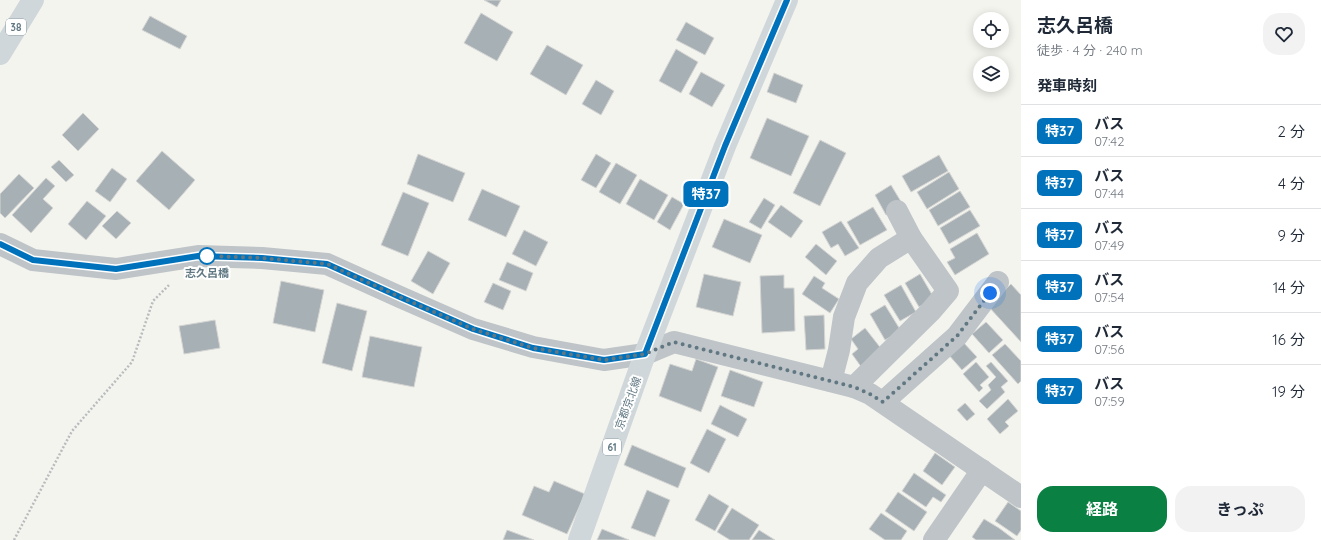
<!DOCTYPE html>
<html lang="ja">
<meta charset="utf-8">
<style>
:root{--surface:#fff;--page:#f2f2f3;--text:#1f2937;--muted:#747a83;--line:#e0e1e3;--accent:#0b8043}
body{margin:0;font-family:Quicksand,"Noto Sans JP",sans-serif;background:var(--page);color:var(--text);height:100vh;display:flex;flex-direction:column;font-size:15px;white-space:nowrap}
*{box-sizing:border-box;margin:0}
p{font-size:13px;color:var(--muted)}
.icon{flex:none;width:22px;height:22px;fill:none;stroke:currentColor;stroke-width:2;stroke-linecap:round;stroke-linejoin:round}
.map{position:relative;flex:1;overflow:hidden}
.side{display:flex;flex-direction:column;background:var(--surface);width:300px}
.side>*{flex:none}
.badge{padding:0 8px;border-radius:6px;font-size:14px;line-height:26px}
.tools{position:absolute;left:973px;top:12px;display:grid;gap:8px}
.tools a{display:grid;place-items:center;width:36px;height:36px;border-radius:50%;background:var(--surface);box-shadow:0 2px 10px #0003;font-size:20px}
.you{position:absolute;width:20px;height:20px;margin:-10px;border:3px solid #fff;border-radius:50%;background:#1a73e8;box-shadow:0 0 0 6px #1a73e833}
.map>.badge{position:absolute;translate:-50% -50%;box-shadow:0 0 0 2px #fff}
h2{padding:0 16px;font-size:15px;line-height:36px}
.round{display:grid;place-items:center;flex:none;width:42px;height:42px;border-radius:16px;background:var(--page)}
.headline{display:flex;align-items:center;justify-content:space-between;height:68px;padding:0 16px}
h1{font-size:19px;font-weight:700;line-height:30px}
.cta{display:flex;gap:8px;margin-top:auto;padding:8px 16px}
.cta a{flex:1;height:46px;border-radius:16px;background:var(--accent);color:#fff;font-size:16px;font-weight:700;line-height:46px;text-align:center}
.cta a+a{background:var(--page);color:var(--text)}
ul{padding:0;list-style:none}
li{display:flex;align-items:center;gap:12px;height:52px;padding:0 16px;border-top:1px solid var(--line)}
li div{flex:1}
li b{display:block;font-size:15px}
li em{font-style:normal}
li .badge{min-width:44px;font-weight:700;text-align:center}
main{display:flex;flex:1;min-height:0}
.map>svg:first-child{display:block}
.building{fill:#a7b1b5;stroke:#d5d5d3}
.lines{fill:none;stroke-linecap:round;stroke-linejoin:round}
.path{stroke:#b8bcbe;stroke-width:2.5;stroke-dasharray:2 2;stroke-linecap:butt}
.minor{stroke:#bec4c7;stroke-width:22}
.major{stroke:#d0d7da;stroke-width:22}
.line-casing{stroke:#fff;stroke-width:9}
.line{stroke:#0072bc;stroke-width:6}
.walk{stroke:#617883;stroke-width:4;stroke-dasharray:0 7.2}
.stop-dot{fill:#fff;stroke:#0072bc;stroke-width:2}
.labels{text-anchor:middle;stroke-width:4;stroke-linejoin:round;paint-order:stroke}
.shield{fill:#fff;stroke:#90a0a8;stroke-width:1}
.shield-label{font-size:10px;font-weight:bold;fill:#617883}
.stop-label{font-size:11px;font-weight:bold;fill:#617883;stroke:#fff}
.street-label{font-size:11px;fill:#617883;stroke:#fff}
</style>
<main>
<div class="map">
<svg width="1021" height="540" viewBox="0 0 1021 540">
<rect width="100%" height="100%" fill="#f4f4ef"/>
<g class="building">
<path d="M 484,0 L 501,0 L 497,7 Z"/>
<path d="M 481,13 L 513,32 L 497,61 L 464,43 Z"/>
<path d="M 150,16 L 187,36 L 180,49 L 142,30 Z"/>
<path d="M 686,22 L 714,38 L 705,55 L 676,40 Z"/>
<path d="M 547,45 L 583,65 L 566,95 L 530,74 Z"/>
<path d="M 676,49 L 698,62 L 681,93 L 659,81 Z"/>
<path d="M 701,72 L 725,85 L 712,107 L 689,94 Z"/>
<path d="M 774,73 L 803,85 L 796,103 L 767,92 Z"/>
<path d="M 596,80 L 614,91 L 601,115 L 582,104 Z"/>
<path d="M 83,113 L 99,129 L 78,151 L 62,135 Z"/>
<path d="M 767,118 L 809,136 L 791,176 L 750,158 Z"/>
<path d="M 820,140 L 846,153 L 820,206 L 793,193 Z"/>
<path d="M 162,151 L 195,180 L 169,210 L 136,181 Z"/>
<path d="M 418,154 L 465,173 L 453,202 L 407,184 Z"/>
<path d="M 596,154 L 611,163 L 596,188 L 581,180 Z"/>
<path d="M 939,155 L 948,171 L 911,192 L 902,176 Z"/>
<path d="M 59,160 L 74,175 L 66,182 L 51,167 Z"/>
<path d="M 616,163 L 637,175 L 620,204 L 599,192 Z"/>
<path d="M 112,168 L 127,179 L 110,202 L 95,191 Z"/>
<path d="M 949,172 L 959,189 L 927,209 L 917,192 Z"/>
<path d="M 19,174 L 34,188 L 5,218 L 0,213 L 0,194 Z"/>
<path d="M 46,178 L 55,186 L 43,199 L 53,208 L 31,233 L 12,215 Z"/>
<path d="M 640,179 L 668,195 L 654,220 L 626,204 Z"/>
<path d="M 891,185 L 903,205 L 886,215 L 875,195 Z"/>
<path d="M 482,189 L 520,206 L 506,237 L 468,220 Z"/>
<path d="M 960,191 L 970,207 L 938,226 L 929,210 Z"/>
<path d="M 403,192 L 429,203 L 408,256 L 381,245 Z"/>
<path d="M 672,197 L 684,204 L 670,230 L 657,222 Z"/>
<path d="M 764,198 L 775,205 L 761,229 L 749,222 Z"/>
<path d="M 87,201 L 106,216 L 86,240 L 68,224 Z"/>
<path d="M 781,205 L 803,221 L 791,238 L 768,222 Z"/>
<path d="M 873,207 L 887,230 L 860,245 L 847,222 Z"/>
<path d="M 970,210 L 980,226 L 949,244 L 940,228 Z"/>
<path d="M 117,211 L 131,223 L 116,239 L 102,226 Z"/>
<path d="M 724,219 L 762,235 L 750,263 L 712,247 Z"/>
<path d="M 841,221 L 859,248 L 845,256 L 838,244 L 831,248 L 822,232 Z"/>
<path d="M 524,230 L 548,242 L 536,266 L 512,254 Z"/>
<path d="M 977,233 L 989,254 L 955,275 L 947,262 L 955,258 L 950,249 Z"/>
<path d="M 816,244 L 837,261 L 826,275 L 805,257 Z"/>
<path d="M 428,251 L 450,263 L 433,294 L 411,281 Z"/>
<path d="M 507,262 L 533,273 L 526,291 L 499,280 Z"/>
<path d="M 704,274 L 741,282 L 733,316 L 696,307 Z"/>
<path d="M 920,274 L 934,298 L 919,307 L 905,283 Z"/>
<path d="M 784,275 L 784,288 L 794,288 L 795,331 L 762,333 L 760,276 Z"/>
<path d="M 814,276 L 825,283 L 822,288 L 839,299 L 830,313 L 802,294 Z"/>
<path d="M 281,281 L 324,290 L 315,332 L 273,323 Z"/>
<path d="M 493,283 L 511,291 L 503,310 L 484,302 Z"/>
<path d="M 1011,284 L 1021,295 L 1021,342 L 988,306 Z"/>
<path d="M 901,285 L 916,312 L 900,321 L 884,295 Z"/>
<path d="M 337,303 L 367,311 L 352,371 L 322,363 Z"/>
<path d="M 885,305 L 901,331 L 885,340 L 870,314 Z"/>
<path d="M 824,315 L 825,349 L 806,350 L 804,316 Z"/>
<path d="M 215,320 L 220,348 L 184,354 L 179,326 Z"/>
<path d="M 986,322 L 1003,340 L 989,353 L 972,334 Z"/>
<path d="M 865,328 L 883,351 L 862,368 L 852,354 L 858,349 L 851,339 Z"/>
<path d="M 370,336 L 422,347 L 414,387 L 362,377 Z"/>
<path d="M 962,341 L 977,357 L 962,370 L 948,354 Z"/>
<path d="M 1005,344 L 1021,361 L 1021,381 L 1018,384 L 992,355 Z"/>
<path d="M 696,359 L 718,367 L 701,412 L 659,396 L 670,364 L 692,371 Z"/>
<path d="M 976,362 L 989,377 L 980,385 L 983,388 L 979,392 L 963,374 Z"/>
<path d="M 991,362 L 1008,381 L 1001,387 L 1005,392 L 987,409 L 979,401 L 991,390 L 988,385 L 996,377 L 986,366 Z"/>
<path d="M 730,370 L 763,382 L 754,407 L 721,396 Z"/>
<path d="M 1008,399 L 1018,411 L 1005,422 L 1009,426 L 1000,434 L 987,419 Z"/>
<path d="M 965,403 L 975,414 L 967,421 L 957,410 Z"/>
<path d="M 720,405 L 747,419 L 738,437 L 711,424 Z"/>
<path d="M 707,429 L 726,439 L 709,473 L 690,463 Z"/>
<path d="M 632,445 L 686,468 L 678,488 L 624,465 Z"/>
<path d="M 935,453 L 955,467 L 942,485 L 923,471 Z"/>
<path d="M 914,473 L 946,495 L 941,502 L 933,497 L 926,507 L 902,491 Z"/>
<path d="M 554,481 L 585,494 L 567,534 L 522,515 L 534,486 L 549,492 Z"/>
<path d="M 647,490 L 670,500 L 655,537 L 631,528 Z"/>
<path d="M 898,492 L 927,512 L 914,531 L 885,511 Z"/>
<path d="M 709,494 L 729,506 L 715,531 L 695,520 Z"/>
<path d="M 1008,502 L 1021,511 L 1021,530 L 1017,536 L 995,521 Z"/>
<path d="M 732,508 L 759,525 L 749,540 L 730,540 L 717,532 Z"/>
<path d="M 881,513 L 907,531 L 901,540 L 885,540 L 869,529 Z"/>
<path d="M 984,519 L 999,528 L 1015,540 L 976,540 L 972,537 Z"/>
<path d="M 602,529 L 629,540 L 597,540 Z"/>
<path d="M 507,530 L 534,540 L 503,540 Z"/>
<path d="M 759,530 L 775,540 L 752,540 Z"/>
</g>
<g class="lines">
<path class="path" d="M 14,540 L 72,431 L 132,362 L 153,301 L 169,285"/>
<g class="minor">
<path d="M 0,244 L 33,260 L 116,269 L 198,256 L 262,258 L 327,264 L 400,297 L 473,329 L 533,347 L 604,360 L 645,354 L 674,342 L 854,387 L 870,394 L 1021,497"/>
<path d="M 831,381 L 839,350 L 844,317 L 857,283 L 879,258 L 911,238"/>
<path d="M 854,387 L 930,312 L 948,291 L 911,238 L 897,211"/>
<path d="M 883,402 L 957,336 L 998,282"/>
<path d="M 934,540 L 982,470"/>
</g>
<g class="major">
<path d="M 0,54 L 33,0"/>
<path d="M 579,540 L 645,354 L 725,146 L 787,0"/>
</g>
</g>
<g class="lines">
<g class="line-casing">
<path id="line" d="M 0,244 L 33,260 L 116,269 L 198,256 L 262,258 L 327,264 L 400,297 L 473,329 L 533,348 L 604,360 L 645,354 L 725,146 L 787,0"/>
</g>
<use href="#line" class="line"/>
<path class="walk" d="M 207,256 L 262,258 L 327,264 L 400,297 L 473,329 L 533,348 L 604,360 L 645,354 L 674,342 L 854,387 L 870,394 L 883,402 L 957,336 L 990,293"/>
</g>
<circle class="stop-dot" cx="207" cy="256" r="8"/>
<g class="labels">
<g class="shield">
<rect x="6" y="19" width="20" height="16" rx="3"/>
<rect x="603" y="439" width="18" height="16" rx="3"/>
</g>
<g class="shield-label">
<text x="16" y="31">38</text>
<text x="612" y="451">61</text>
</g>
<g class="stop-label">
<text x="207" y="277">志久呂橋</text>
</g>
<g class="street-label">
<text transform="translate(628 403) rotate(-70)" y="4">京都京北線</text>
</g>
</g>
</svg>
<div class="tools">
<a><svg class="icon" aria-label="locate" viewBox="0 0 24 24"><circle cx="12" cy="12" r="6"/><path d="M12 2v4M12 18v4M2 12h4M18 12h4"/></svg></a>
<a><svg class="icon" aria-label="layers" viewBox="0 0 24 24"><path d="M12 4l9 5-9 5-9-5zM3 14l9 5 9-5"/></svg></a>
</div>
<div class="you" style="left:990px;top:293px"></div>
<b class="badge" style="left:706px;top:194px;background:#0072bc;color:#fff">特37</b>
</div>
<section class="side">
<div class="headline"><div><h1>志久呂橋</h1><p>徒歩 · 4 分 · 240 m</p></div><a class="round"><svg class="icon" aria-label="heart" viewBox="0 0 24 24"><path d="M12 20l-8-8c-3-5 5-10 8-4 3-6 11-1 8 4z"/></svg></a></div>
<h2>発車時刻</h2>
<ul>
<li><span class="badge" style="background:#0072bc;color:#fff">特37</span><div><b>バス</b><p>07:42</p></div><em>2 分</em></li>
<li><span class="badge" style="background:#0072bc;color:#fff">特37</span><div><b>バス</b><p>07:44</p></div><em>4 分</em></li>
<li><span class="badge" style="background:#0072bc;color:#fff">特37</span><div><b>バス</b><p>07:49</p></div><em>9 分</em></li>
<li><span class="badge" style="background:#0072bc;color:#fff">特37</span><div><b>バス</b><p>07:54</p></div><em>14 分</em></li>
<li><span class="badge" style="background:#0072bc;color:#fff">特37</span><div><b>バス</b><p>07:56</p></div><em>16 分</em></li>
<li><span class="badge" style="background:#0072bc;color:#fff">特37</span><div><b>バス</b><p>07:59</p></div><em>19 分</em></li>
</ul>
<div class="cta"><a>経路</a><a>きっぷ</a></div>
</section>
</main>
